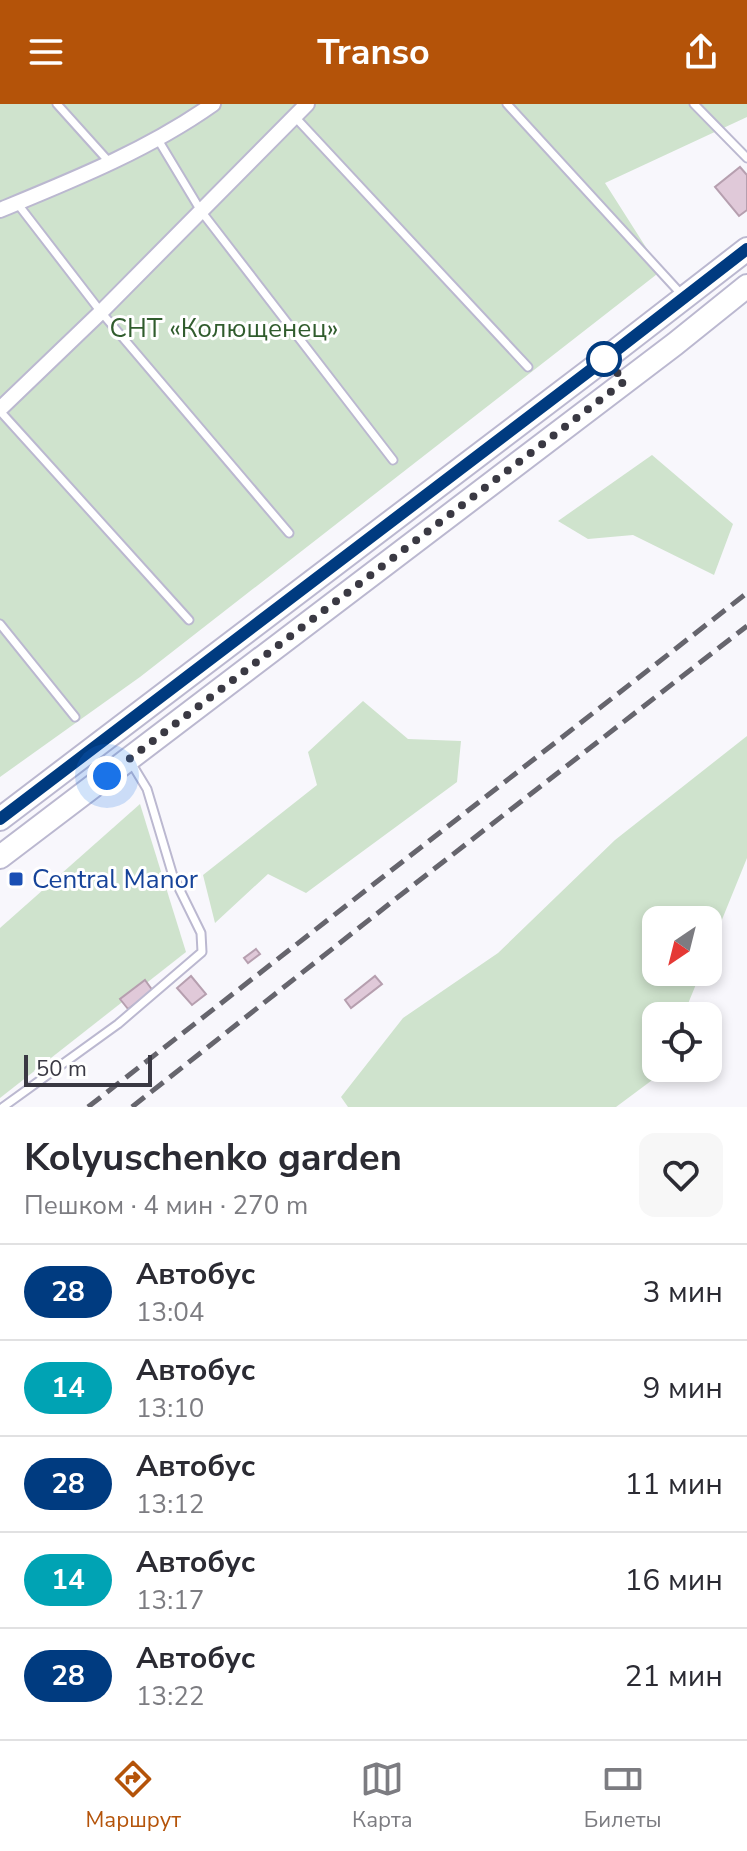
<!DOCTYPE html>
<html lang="ru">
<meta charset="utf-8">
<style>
:root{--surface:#fff;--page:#f7f7f7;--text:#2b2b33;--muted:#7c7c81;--line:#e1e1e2;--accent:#b45309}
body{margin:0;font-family:"Nunito Sans",sans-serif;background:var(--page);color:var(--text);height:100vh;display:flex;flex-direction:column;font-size:30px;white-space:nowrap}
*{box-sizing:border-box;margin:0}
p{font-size:26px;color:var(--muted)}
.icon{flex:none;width:44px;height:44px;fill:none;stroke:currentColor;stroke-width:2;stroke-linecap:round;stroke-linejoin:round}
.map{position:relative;height:1003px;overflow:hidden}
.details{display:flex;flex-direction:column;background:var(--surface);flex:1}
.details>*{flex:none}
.badge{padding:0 16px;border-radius:26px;font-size:28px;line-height:52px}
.needle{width:52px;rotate:215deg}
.buttons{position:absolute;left:642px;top:802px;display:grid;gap:16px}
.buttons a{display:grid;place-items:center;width:80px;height:80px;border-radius:16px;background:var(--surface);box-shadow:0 4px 12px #0003;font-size:40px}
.scale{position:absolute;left:24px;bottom:20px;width:128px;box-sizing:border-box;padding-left:8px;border:4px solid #3a3943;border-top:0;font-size:22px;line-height:28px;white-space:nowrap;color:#3a3943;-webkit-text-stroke:6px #fff;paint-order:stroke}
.you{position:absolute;width:40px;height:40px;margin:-20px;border:6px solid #fff;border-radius:50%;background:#1a73e8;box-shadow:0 0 0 12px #1a73e833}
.map>.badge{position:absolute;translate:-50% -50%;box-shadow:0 0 0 4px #fff}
.round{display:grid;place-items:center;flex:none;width:84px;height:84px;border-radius:16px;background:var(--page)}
.overview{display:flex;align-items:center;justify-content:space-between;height:136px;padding:0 24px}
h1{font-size:38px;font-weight:700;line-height:60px}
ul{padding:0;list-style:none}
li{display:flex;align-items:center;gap:24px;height:96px;padding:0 24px;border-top:2px solid var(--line)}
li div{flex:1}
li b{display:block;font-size:30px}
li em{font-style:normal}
li .badge{min-width:88px;font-weight:700;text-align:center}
header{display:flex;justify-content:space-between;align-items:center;height:104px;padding:0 24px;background:var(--accent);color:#fff;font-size:36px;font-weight:700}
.menu{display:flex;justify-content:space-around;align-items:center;height:112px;border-top:2px solid var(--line);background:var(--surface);font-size:22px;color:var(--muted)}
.menu a{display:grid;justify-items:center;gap:4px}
.menu .active{color:var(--accent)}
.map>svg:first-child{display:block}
.green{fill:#cfe3cd}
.building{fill:#e0c9d9;stroke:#b69faf;stroke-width:2}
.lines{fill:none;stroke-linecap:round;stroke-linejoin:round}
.lane-casing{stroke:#bbb8d0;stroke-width:11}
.street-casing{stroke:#bbb8d0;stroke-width:18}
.primary-casing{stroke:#bbb8d0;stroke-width:26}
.lane{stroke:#fff;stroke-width:7}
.street{stroke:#fff;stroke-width:14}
.primary{stroke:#fff;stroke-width:22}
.rail{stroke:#66656d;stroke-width:5;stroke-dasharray:16 8;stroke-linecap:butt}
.line-casing{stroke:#fff;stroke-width:18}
.line{stroke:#003b80;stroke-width:12}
.walk{stroke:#3a3943;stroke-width:8;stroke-dasharray:0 14.4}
.stop-dot{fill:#fff;stroke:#003b80;stroke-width:4}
.transit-dot{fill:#1a4fb4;stroke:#fff;stroke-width:3}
.labels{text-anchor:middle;stroke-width:6;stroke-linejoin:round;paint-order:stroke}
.park-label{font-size:26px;fill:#305c2d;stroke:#fff}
.transit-label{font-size:26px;fill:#164399;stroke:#fff;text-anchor:start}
</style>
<header><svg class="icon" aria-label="menu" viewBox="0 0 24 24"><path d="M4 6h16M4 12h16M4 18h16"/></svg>Transo<svg class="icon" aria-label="share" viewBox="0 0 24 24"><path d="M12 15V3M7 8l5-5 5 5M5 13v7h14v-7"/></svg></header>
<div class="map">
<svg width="747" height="1003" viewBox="0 0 747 1003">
<rect width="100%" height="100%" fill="#f8f7fc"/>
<g class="green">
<path d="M 0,0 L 747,0 L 747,13 L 605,79 L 661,167 L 140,573 L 0,673 Z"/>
<path d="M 652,351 L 733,420 L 714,471 L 633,431 L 588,435 L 558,417 Z"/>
<path d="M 363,597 L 408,635 L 461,637 L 457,678 L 306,789 L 268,770 L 215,819 L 203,771 L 317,681 L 308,648 Z"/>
<path d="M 747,632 L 747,754 L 708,850 L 708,816 L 656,816 L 656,868 L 701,868 L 683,912 L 656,912 L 656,964 L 662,964 L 659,971 L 616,1003 L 348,1003 L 341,993 L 403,914 L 498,849 L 615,736 Z"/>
<path d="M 140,700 L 186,848 L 0,994 L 0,824 Z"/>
</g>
<g class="building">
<path d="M 740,63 L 747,71 L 747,106 L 739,112 L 715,83 Z"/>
<path d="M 256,845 L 260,850 L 248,859 L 244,854 Z"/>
<path d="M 191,872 L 206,890 L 192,901 L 177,884 Z"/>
<path d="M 375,872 L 382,880 L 351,904 L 345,896 Z"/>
<path d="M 145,876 L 153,887 L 128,905 L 120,895 Z"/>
</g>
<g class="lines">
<g class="lane-casing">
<g id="lane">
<path d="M 57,0 L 111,60"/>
<path d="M 507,0 L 683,192"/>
<path d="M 694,0 L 747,54"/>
<path d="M 295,13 L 528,263"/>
<path d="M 157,34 L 201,107 L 393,356"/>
<path d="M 17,99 L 101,208 L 289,429"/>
<path d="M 0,307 L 189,516"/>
<path d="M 0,520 L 75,613"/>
<path d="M 3,1003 L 118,920 L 202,848 L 201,829 L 173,772 L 147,685 L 130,657"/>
</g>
</g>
<g class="street-casing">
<g id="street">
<path d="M 0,106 C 73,76 148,46 213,0"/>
<path d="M 0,305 L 101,208 L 307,0"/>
</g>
</g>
<g class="primary-casing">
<g id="primary">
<path d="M 0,715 L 605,255 L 747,145"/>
<path d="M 0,753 L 675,240 L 747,182"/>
</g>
</g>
<use href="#lane" class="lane"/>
<use href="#street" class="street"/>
<use href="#primary" class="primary"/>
<g class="rail">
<path d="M 88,1003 L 747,489"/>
<path d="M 132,1003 L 398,793 L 747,522"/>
</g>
</g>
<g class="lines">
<g class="line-casing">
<path id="line" d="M 0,715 L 605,255 L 747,145"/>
</g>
<use href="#line" class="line"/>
<path class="walk" d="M 107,672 L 625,277 L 604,255"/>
</g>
<circle class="stop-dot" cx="604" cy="255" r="16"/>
<rect class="transit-dot" x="8" y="767" width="16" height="16" rx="4"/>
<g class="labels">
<g class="park-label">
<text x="224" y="233">СНТ «Колющенец»</text>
</g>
<g class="transit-label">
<text x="32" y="784">Central Manor</text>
</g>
</g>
</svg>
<div class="buttons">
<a><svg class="needle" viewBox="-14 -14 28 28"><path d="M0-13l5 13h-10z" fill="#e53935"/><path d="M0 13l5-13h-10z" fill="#7c7c81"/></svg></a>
<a><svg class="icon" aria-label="locate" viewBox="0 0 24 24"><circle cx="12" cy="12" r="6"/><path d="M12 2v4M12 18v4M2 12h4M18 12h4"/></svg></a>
</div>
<div class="scale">50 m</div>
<div class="you" style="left:107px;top:672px"></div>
</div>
<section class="details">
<div class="overview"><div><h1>Kolyuschenko garden</h1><p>Пешком · 4 мин · 270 m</p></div><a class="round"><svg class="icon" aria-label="heart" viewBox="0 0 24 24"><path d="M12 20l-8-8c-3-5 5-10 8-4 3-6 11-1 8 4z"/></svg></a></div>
<ul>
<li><span class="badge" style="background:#003b80;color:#fff">28</span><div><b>Автобус</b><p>13:04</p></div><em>3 мин</em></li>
<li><span class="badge" style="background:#00a3b4;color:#fff">14</span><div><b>Автобус</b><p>13:10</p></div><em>9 мин</em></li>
<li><span class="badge" style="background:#003b80;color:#fff">28</span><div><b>Автобус</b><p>13:12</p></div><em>11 мин</em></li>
<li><span class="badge" style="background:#00a3b4;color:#fff">14</span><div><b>Автобус</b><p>13:17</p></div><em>16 мин</em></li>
<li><span class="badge" style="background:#003b80;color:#fff">28</span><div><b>Автобус</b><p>13:22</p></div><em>21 мин</em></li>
</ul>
</section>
<nav class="menu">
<a class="active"><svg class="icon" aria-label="directions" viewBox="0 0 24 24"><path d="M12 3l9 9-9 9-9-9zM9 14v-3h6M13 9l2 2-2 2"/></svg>Маршрут</a>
<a><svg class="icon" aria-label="map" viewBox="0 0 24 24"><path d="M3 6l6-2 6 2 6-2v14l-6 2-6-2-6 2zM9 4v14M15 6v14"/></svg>Карта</a>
<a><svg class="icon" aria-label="tickets" viewBox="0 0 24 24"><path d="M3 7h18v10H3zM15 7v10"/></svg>Билеты</a>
</nav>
